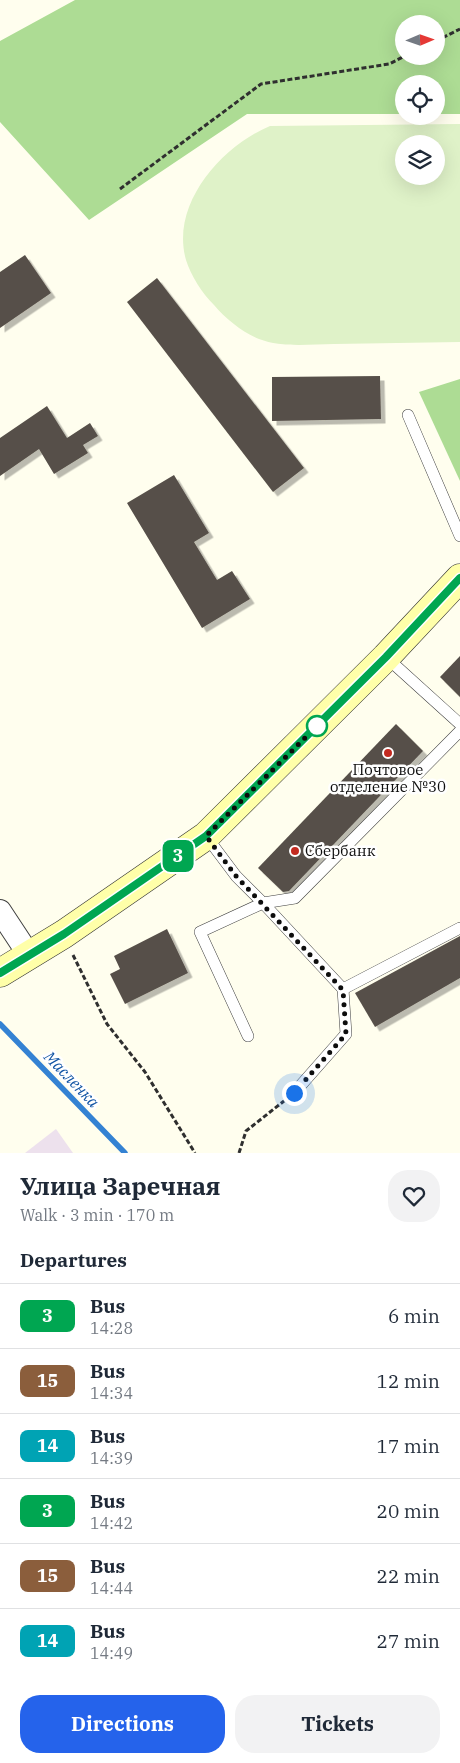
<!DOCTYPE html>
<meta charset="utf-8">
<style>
:root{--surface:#fff;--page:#f2f2f3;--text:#1f2937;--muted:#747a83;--line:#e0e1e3;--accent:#2563eb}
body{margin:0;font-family:"IBM Plex Serif",serif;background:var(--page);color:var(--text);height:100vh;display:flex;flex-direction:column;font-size:19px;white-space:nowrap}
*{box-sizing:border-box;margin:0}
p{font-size:16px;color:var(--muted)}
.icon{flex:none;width:28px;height:28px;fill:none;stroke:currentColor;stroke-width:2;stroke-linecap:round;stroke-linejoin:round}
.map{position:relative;height:1153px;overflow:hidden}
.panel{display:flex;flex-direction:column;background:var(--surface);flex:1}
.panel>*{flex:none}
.badge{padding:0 10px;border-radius:8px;font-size:18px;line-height:32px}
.needle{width:32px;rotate:88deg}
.tools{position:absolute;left:395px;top:15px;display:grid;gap:10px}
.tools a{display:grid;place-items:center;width:50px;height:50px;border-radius:50%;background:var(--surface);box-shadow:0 5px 20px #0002;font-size:25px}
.you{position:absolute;width:25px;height:25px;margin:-12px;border:4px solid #fff;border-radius:50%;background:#1a73e8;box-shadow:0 0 0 8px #1a73e833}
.map>.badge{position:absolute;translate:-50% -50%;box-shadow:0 0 0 2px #fff}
h2{padding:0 20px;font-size:19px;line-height:45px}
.round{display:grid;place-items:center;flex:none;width:52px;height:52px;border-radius:20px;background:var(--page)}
.summary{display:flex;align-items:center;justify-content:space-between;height:85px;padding:0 20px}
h1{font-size:24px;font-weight:700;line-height:38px}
.cta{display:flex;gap:10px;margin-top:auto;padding:10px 20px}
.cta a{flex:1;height:58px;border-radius:20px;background:var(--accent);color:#fff;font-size:20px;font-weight:700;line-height:58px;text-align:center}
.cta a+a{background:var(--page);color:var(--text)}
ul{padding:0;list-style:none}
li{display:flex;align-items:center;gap:15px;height:65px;padding:0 20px;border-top:1px solid var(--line)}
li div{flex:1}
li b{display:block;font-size:19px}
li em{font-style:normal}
li .badge{min-width:55px;font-weight:700;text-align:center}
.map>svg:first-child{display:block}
.industrial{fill:#ede1ed}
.forest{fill:#addc94;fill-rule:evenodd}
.pitch{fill:#dff2c8;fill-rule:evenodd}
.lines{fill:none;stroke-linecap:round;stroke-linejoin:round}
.stream{stroke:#3482d3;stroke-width:5.5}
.building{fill:#575049;filter:url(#shadow)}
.service-casing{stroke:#404040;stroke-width:12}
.minor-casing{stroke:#404040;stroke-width:24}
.secondary-casing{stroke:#2f2f2f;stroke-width:29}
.path{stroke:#2f2f2f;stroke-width:3;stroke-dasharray:5 2.5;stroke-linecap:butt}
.service{stroke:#fff;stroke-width:11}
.minor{stroke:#fff;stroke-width:22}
.secondary{stroke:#ffffa9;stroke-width:28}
.line-casing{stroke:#fff;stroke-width:11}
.line{stroke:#00a651;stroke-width:8}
.walk{stroke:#0d0d0d;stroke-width:5;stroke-dasharray:0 9}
.stop-dot{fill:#fff;stroke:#00a651;stroke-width:2.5}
.poi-dot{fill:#c32a20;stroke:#fff;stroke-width:2}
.labels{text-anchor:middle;stroke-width:5;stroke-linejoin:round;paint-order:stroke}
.poi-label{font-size:15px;fill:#0d0d0d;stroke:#fff}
.water-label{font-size:16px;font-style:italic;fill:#1154a4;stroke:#fff}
</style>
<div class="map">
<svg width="460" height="1153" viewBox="0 0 460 1153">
<defs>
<filter id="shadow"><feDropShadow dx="4.5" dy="4.5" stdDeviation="0" flood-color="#0004"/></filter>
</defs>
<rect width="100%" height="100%" fill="#fffeee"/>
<path class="industrial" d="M 56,1129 L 73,1153 L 25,1153 Z"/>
<g class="forest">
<path d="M 75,0 L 460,0 L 460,114 L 436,114 L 436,84 L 404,84 L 404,114 L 247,114 L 89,220 L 0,122 L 0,41 ZM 404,24 L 436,24 L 436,56 L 404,56 Z"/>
<path d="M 460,379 L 460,481 L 419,392 Z"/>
</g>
<path class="pitch" d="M 460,124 L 460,342 C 418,343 376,343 334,344 C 310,344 282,348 259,339 C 242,332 226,319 214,305 C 202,293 191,276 186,260 C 170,204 222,146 270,126 ZM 404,144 L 436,144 L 436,176 L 404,176 Z"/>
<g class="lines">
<path class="stream" d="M 0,1024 L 125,1153"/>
</g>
<g class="building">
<path d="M 25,255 L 51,293 L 0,328 L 0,272 Z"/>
<path d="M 157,278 L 304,468 L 273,492 L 127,302 Z"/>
<path d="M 380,376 L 381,419 L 272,421 L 272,377 Z"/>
<path d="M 47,406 L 67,438 L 90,423 L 98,436 L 83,445 L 88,453 L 54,474 L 39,449 L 0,476 L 0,438 Z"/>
<path d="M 174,475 L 209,533 L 194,542 L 217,580 L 232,571 L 250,599 L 202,628 L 127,503 Z"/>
<path d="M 460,656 L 460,697 L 440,677 Z"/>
<path d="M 396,724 L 423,751 L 289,891 L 283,892 L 258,868 Z"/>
<path d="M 167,929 L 188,973 L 125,1004 L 110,974 L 120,969 L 114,956 Z"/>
<path d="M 460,936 L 460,978 L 375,1027 L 355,993 Z"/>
</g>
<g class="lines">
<g class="service-casing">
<g id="service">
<path d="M 408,415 L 460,536"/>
<path d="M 386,657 L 460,724"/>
<path d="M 206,836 L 236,876 L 263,903 L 295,898 L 460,731"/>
<path d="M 248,1036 L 200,932 L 263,903 L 343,989 L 460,928"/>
<path d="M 294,1093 L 346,1034 L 343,989"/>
</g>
</g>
<g class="minor-casing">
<path id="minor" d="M 0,911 L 29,955"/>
</g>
<g class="secondary-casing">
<path id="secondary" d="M 0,973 L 64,934 L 206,836 L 386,657 L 460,578"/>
</g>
<g class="path">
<path d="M 436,41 L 460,29"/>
<path d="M 120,189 L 261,84 L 389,64 L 405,56"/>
<path d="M 73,955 L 107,1024 L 145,1072 L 195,1153"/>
<path d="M 239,1153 L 246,1131 L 284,1101"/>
</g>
<use href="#service" class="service"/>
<use href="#minor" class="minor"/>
<use href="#secondary" class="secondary"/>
</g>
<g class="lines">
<g class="line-casing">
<path id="line" d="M 0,973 L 64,934 L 206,836 L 386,657 L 460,578"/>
</g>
<use href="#line" class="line"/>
<path class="walk" d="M 294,1093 L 346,1034 L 343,990 L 236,876 L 206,836 L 317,726"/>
</g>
<circle class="stop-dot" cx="317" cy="726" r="10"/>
<g class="poi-dot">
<circle cx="388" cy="753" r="5"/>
<circle cx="295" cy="851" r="5"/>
</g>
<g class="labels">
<g class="poi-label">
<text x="388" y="775">Почтовое<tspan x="388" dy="17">отделение №30</tspan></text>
<text x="305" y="856" text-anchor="start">Сбербанк</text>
</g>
<g class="water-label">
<text transform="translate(72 1079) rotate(46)" y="6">Масленка</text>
</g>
</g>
</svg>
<div class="tools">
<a><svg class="needle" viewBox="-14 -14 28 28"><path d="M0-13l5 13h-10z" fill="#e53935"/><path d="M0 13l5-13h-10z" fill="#747a83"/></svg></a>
<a><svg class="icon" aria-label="locate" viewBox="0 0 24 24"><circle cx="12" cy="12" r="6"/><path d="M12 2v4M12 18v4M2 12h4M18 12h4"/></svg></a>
<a><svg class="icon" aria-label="layers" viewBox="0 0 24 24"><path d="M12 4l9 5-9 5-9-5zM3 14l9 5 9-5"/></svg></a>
</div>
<div class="you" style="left:294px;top:1093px"></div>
<b class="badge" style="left:178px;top:856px;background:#00a651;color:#fff">3</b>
</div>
<section class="panel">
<div class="summary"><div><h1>Улица Заречная</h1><p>Walk · 3 min · 170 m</p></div><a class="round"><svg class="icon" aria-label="heart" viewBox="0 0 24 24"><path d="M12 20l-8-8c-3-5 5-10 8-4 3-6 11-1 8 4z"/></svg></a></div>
<h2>Departures</h2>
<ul>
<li><span class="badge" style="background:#00a651;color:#fff">3</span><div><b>Bus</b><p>14:28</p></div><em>6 min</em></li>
<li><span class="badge" style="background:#8b5e3c;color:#fff">15</span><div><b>Bus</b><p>14:34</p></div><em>12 min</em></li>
<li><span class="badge" style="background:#00a3b4;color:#fff">14</span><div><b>Bus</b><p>14:39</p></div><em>17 min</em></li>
<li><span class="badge" style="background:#00a651;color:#fff">3</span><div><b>Bus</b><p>14:42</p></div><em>20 min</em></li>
<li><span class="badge" style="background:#8b5e3c;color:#fff">15</span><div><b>Bus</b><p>14:44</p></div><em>22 min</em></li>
<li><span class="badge" style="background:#00a3b4;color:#fff">14</span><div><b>Bus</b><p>14:49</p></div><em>27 min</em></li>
</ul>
<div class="cta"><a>Directions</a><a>Tickets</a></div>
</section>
